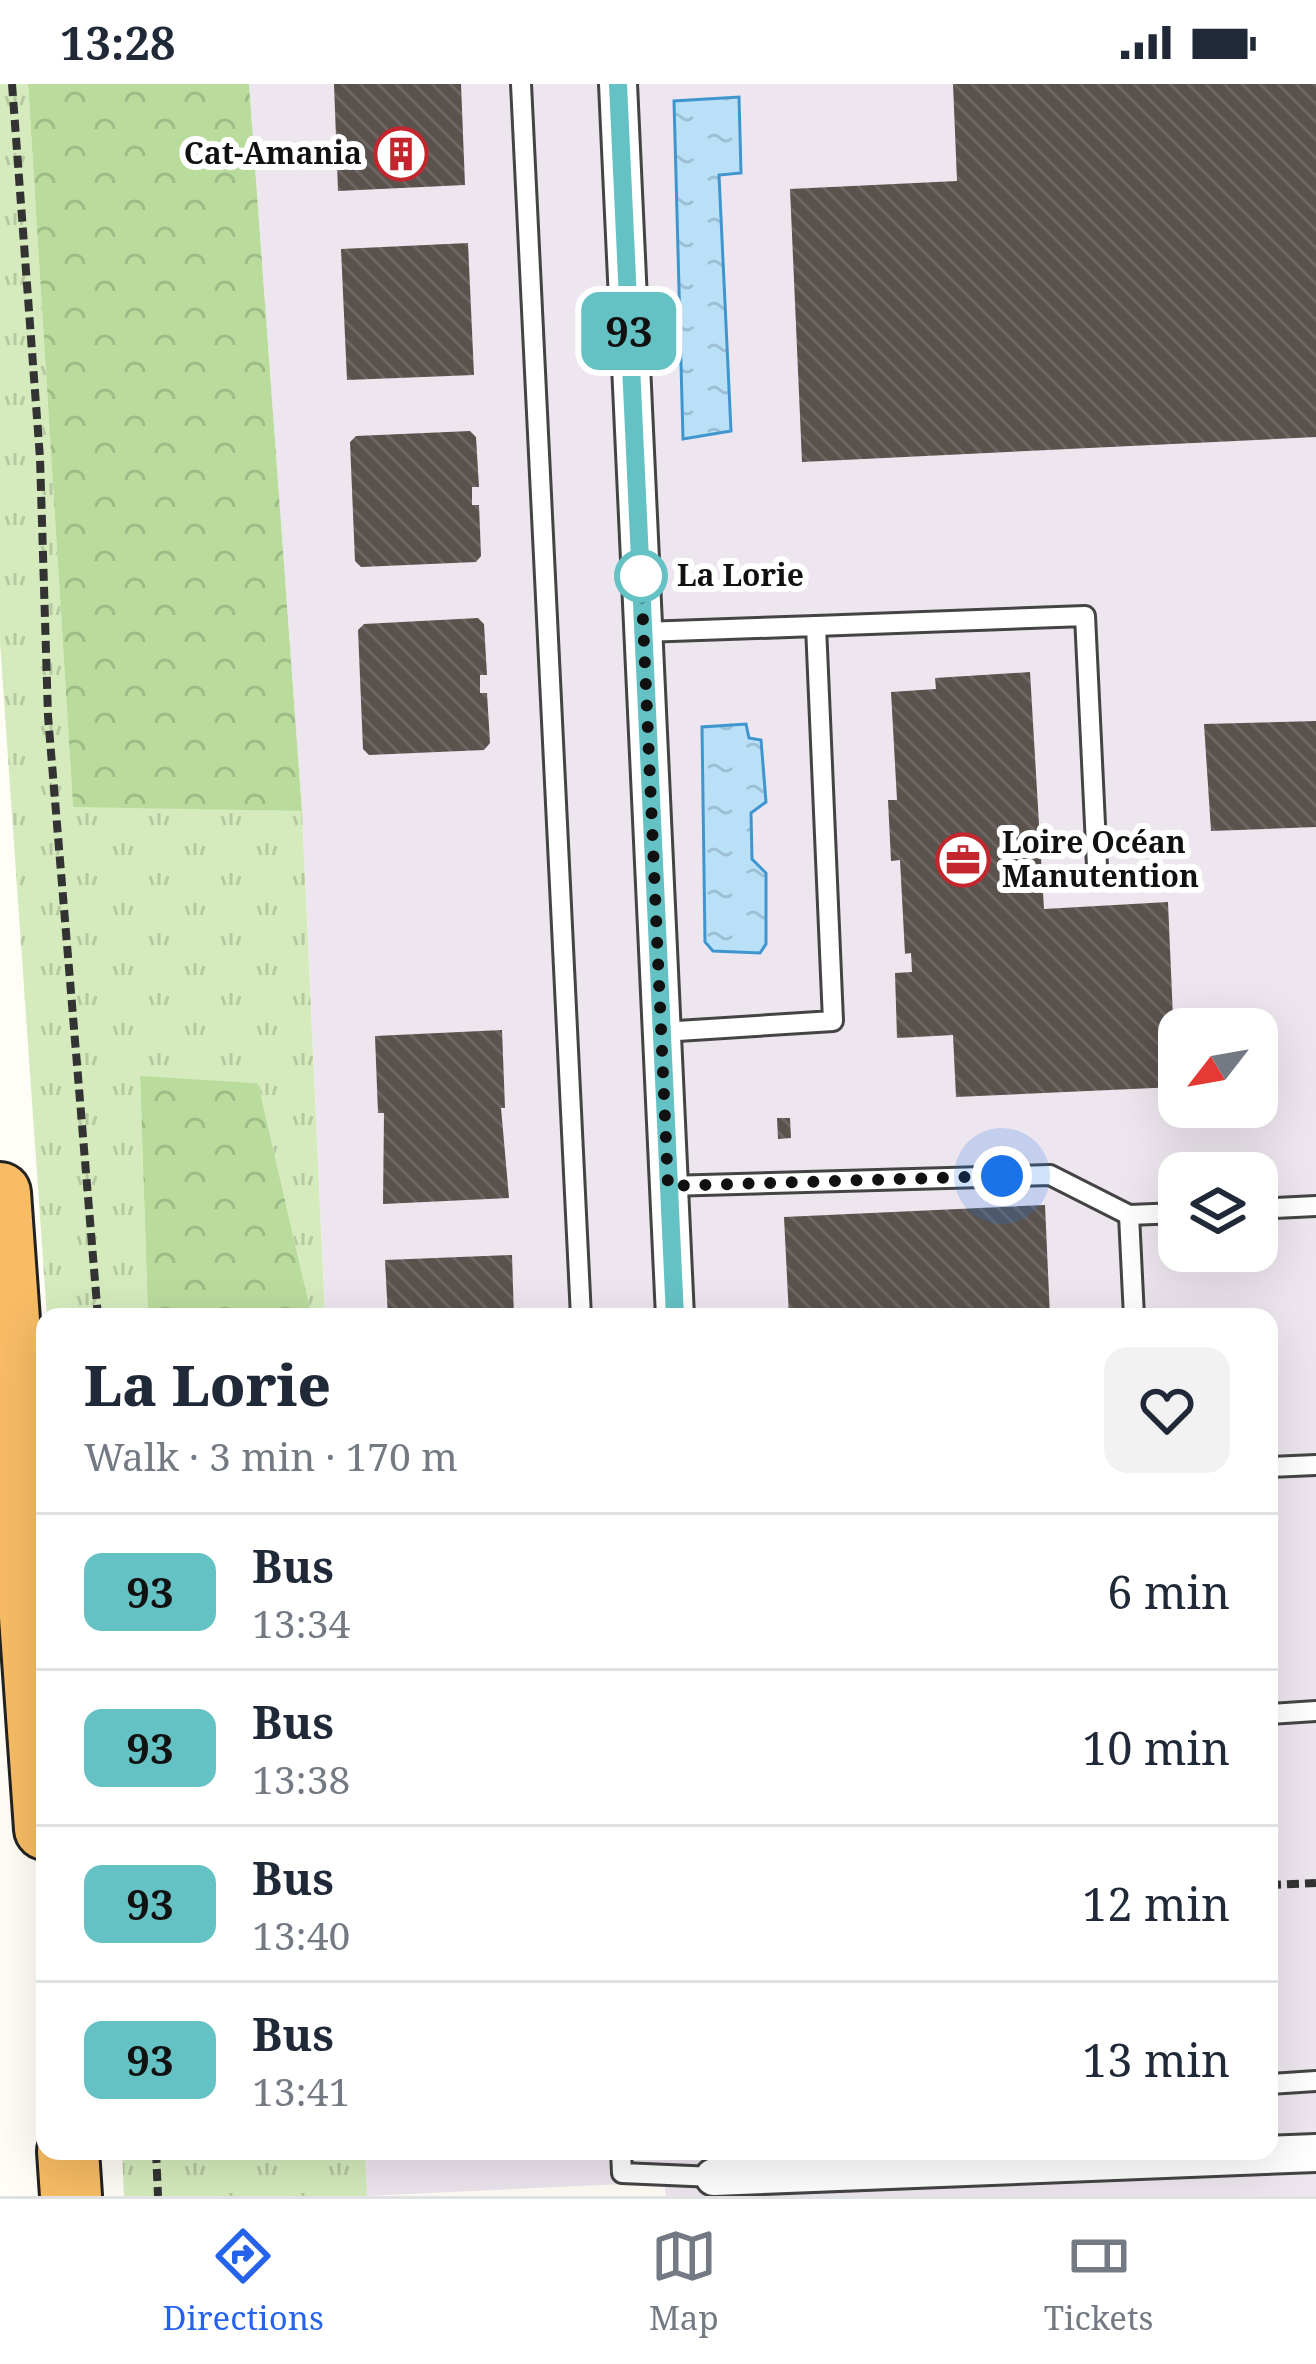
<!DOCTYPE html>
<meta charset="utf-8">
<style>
:root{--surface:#fff;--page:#f2f2f3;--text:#1f2937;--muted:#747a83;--line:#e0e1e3;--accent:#2563eb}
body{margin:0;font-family:"Noto Serif",serif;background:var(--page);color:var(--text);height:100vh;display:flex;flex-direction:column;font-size:45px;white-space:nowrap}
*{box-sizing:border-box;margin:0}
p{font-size:39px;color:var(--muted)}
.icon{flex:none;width:66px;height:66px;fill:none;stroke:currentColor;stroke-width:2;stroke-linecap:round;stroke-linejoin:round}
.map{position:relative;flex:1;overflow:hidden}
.sheet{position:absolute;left:36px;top:1224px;width:1242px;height:852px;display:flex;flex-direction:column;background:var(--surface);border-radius:24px;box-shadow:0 12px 48px #0002}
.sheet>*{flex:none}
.badge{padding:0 24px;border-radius:18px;font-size:42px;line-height:78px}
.needle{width:78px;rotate:239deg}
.controls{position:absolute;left:1158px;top:924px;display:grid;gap:24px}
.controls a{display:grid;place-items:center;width:120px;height:120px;border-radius:24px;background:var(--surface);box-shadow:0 12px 48px #0002;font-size:60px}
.you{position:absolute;width:60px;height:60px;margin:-30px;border:9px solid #fff;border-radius:50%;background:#1a73e8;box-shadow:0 0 0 18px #1a73e833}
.map>.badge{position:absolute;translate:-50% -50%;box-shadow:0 0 0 6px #fff}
.round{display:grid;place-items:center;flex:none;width:126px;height:126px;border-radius:24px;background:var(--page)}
.overview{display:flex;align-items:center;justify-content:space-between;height:204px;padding:0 48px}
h1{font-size:57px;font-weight:800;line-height:90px}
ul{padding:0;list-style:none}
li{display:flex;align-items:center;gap:36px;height:156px;padding:0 48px;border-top:3px solid var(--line)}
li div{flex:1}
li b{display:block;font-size:45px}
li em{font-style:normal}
li .badge{min-width:132px;font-weight:700;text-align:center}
.status{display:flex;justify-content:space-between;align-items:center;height:84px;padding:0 60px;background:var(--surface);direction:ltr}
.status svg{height:33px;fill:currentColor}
.menu{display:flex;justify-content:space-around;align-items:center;height:168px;border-top:3px solid var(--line);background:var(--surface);font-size:33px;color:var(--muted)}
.menu a{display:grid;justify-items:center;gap:6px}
.menu .selected{color:var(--accent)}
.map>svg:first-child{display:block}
.industrial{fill:#eee6ef;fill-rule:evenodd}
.grass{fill:url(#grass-tufts)}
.forest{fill:url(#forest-crowns)}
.water{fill:url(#water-ripples);stroke:#3f96cf;stroke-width:3}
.building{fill:url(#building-back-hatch)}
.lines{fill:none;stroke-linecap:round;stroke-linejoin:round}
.service-casing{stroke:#444;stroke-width:24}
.minor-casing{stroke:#444;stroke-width:42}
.trunk-casing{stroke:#222;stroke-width:66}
.path{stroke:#333;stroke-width:8;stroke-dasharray:12 6;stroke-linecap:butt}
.service{stroke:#fff;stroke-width:18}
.minor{stroke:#fff;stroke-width:36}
.trunk{stroke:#f7bc64;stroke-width:60}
.line-casing{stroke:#fff;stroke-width:27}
.line{stroke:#65c2c4;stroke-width:18}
.walk{stroke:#111;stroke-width:12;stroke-dasharray:0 21.6}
.stop-dot{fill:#fff;stroke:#65c2c4;stroke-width:6}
.labels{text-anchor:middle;stroke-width:12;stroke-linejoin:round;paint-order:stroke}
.poi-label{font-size:30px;font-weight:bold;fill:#111;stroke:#fff;text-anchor:end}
.stop-label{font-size:30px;font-weight:bold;fill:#111;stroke:#fff;text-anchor:start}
</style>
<div class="status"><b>13:28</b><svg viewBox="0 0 49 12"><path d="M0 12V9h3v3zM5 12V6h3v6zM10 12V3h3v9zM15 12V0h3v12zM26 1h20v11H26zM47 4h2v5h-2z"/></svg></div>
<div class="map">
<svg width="1316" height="2112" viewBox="0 0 1316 2112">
<defs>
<pattern id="grass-tufts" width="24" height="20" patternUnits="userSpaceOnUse" patternTransform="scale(3)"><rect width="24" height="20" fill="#d5ebbd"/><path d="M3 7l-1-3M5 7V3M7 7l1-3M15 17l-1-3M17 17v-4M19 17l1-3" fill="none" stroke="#b6c8a1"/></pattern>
<pattern id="forest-crowns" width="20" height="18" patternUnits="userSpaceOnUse" patternTransform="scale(3)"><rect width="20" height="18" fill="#b9dc9c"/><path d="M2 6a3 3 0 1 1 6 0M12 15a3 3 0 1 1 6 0" fill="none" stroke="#9ebc85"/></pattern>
<pattern id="water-ripples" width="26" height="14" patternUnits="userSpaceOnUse" patternTransform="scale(3)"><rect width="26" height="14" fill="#b9e0f7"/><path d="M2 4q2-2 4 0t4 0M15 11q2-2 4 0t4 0" fill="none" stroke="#9ebfd3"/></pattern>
<pattern id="building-back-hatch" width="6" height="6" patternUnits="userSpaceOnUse" patternTransform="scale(3)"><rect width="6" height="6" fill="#5a524d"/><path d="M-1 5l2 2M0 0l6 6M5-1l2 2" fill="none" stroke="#6d6662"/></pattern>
</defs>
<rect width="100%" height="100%" fill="#fffdf5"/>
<path class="industrial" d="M 249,0 L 1316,0 L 1316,2112 L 666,2112 L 664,2098 L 367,2112 L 365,2067 L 1269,2067 L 1269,1233 L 325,1233 L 302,727 ZM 1179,945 L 1257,945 L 1257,1023 L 1179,1023 ZM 1179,1089 L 1257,1089 L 1257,1167 L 1179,1167 Z"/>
<g class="grass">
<path d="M 0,0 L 28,0 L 73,722 L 302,727 L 325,1233 L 312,1233 L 258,999 L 140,993 L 148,1233 L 47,1233 L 0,559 Z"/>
<path d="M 122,2067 L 365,2067 L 367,2112 L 124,2112 Z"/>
</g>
<g class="forest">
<path d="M 28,0 L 249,0 L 302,727 L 73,723 Z"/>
<path d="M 140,992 L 258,999 L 312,1233 L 148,1233 Z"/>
</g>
<g class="water">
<path d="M 739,13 L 741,89 L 719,91 L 731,347 L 683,355 L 674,17 Z"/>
<path d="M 746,640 L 749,654 L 761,656 L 766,718 L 751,729 L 752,775 L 766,789 L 766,860 L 760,869 L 713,867 L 705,858 L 702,643 Z"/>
</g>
<g class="building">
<path d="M 334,0 L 461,0 L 465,101 L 338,107 Z"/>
<path d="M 953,0 L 1316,0 L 1316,353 L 802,378 L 790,105 L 957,97 Z"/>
<path d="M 468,159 L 474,291 L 347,296 L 341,165 Z"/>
<path d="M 470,347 L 476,353 L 479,403 L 472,403 L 472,421 L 479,421 L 481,472 L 476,478 L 361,483 L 355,477 L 350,358 L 356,352 Z"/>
<path d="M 478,534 L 484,540 L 487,591 L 480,591 L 480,609 L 487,609 L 490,659 L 484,666 L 369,671 L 363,665 L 358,546 L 364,540 Z"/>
<path d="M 1030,588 L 1044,825 L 1168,818 L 1176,1003 L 956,1013 L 953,951 L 897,954 L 895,889 L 912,888 L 911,869 L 905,870 L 900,776 L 891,777 L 888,716 L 897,716 L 891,608 L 936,605 L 935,594 Z"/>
<path d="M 1316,637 L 1316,743 L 1211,747 L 1204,640 Z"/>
<path d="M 502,946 L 505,1024 L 501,1024 L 509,1114 L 383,1120 L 384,1029 L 378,1029 L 375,952 Z"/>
<path d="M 777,1034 L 790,1034 L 791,1054 L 778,1055 Z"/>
<path d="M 1045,1121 L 1050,1233 L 789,1233 L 784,1133 Z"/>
<path d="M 512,1171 L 514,1233 L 388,1233 L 385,1176 Z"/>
</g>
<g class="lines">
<g class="service-casing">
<g id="service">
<path d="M 521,0 L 581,1233"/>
<path d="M 816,542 L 1085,532 L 1097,782"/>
<path d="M 643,548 L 816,542 L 833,937 L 662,948"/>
<path d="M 668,1102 L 1050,1091 L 1129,1131 L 1179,1129"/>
<path d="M 1257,1125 L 1316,1122"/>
<path d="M 1129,1131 L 1134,1233"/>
<path d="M 1269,1383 L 1316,1381"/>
<path d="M 1269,1630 L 1316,1627"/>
<path d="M 1269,2000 L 1316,1997"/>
<path d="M 621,2067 L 622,2089 L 714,2093"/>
</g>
</g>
<g class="minor-casing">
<g id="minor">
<path d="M 618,0 L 675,1233"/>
<path d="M 714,2093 L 1316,2069"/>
</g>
</g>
<g class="trunk-casing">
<g id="trunk">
<path d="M 0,1109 L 45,1745"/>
<path d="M 68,2067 L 71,2112"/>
</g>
</g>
<g class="path">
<path d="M 12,0 L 40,374 L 48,632 L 98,1233"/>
<path d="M 1269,1801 L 1316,1799"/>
<path d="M 156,2067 L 158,2112"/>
</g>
<use href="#service" class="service"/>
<use href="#minor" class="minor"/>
<use href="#trunk" class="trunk"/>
</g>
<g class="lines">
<g class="line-casing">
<path id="line" d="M 618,0 L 675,1233"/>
</g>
<use href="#line" class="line"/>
<path class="walk" d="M 641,492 L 668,1102 L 1002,1092"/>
</g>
<defs>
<g id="building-ring" transform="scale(2.7)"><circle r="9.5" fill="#fff" stroke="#c4262e" stroke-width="1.5"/><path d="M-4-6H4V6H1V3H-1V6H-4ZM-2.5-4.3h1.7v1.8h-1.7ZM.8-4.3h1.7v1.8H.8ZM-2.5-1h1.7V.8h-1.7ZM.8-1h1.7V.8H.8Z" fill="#c4262e"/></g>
<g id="office-ring" transform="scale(2.7)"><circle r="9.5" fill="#fff" stroke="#c4262e" stroke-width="1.5"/><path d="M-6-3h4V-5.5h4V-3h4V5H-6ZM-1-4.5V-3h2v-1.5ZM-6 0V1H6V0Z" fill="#c4262e"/></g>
</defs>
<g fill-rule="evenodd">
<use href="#building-ring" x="401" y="70"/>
<use href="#office-ring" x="963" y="776"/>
</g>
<circle class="stop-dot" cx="641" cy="492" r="24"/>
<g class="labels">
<g class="poi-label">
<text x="362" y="80">Cat-Amania</text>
<text x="1002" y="769" text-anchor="start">Loire Océan<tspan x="1002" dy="34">Manutention</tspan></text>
</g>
<g class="stop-label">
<text x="677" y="502">La Lorie</text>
</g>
</g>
</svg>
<div class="controls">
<a><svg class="needle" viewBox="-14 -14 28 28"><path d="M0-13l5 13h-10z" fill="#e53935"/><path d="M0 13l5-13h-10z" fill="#747a83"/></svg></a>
<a><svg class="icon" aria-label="layers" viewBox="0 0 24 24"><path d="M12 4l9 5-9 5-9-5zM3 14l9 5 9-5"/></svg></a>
</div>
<div class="you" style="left:1002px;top:1092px"></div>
<b class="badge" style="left:629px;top:247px;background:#65c2c4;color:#111">93</b>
<section class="sheet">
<div class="overview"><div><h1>La Lorie</h1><p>Walk · 3 min · 170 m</p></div><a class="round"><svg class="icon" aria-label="heart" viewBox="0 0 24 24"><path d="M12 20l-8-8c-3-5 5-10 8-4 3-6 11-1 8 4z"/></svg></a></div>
<ul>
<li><span class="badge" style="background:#65c2c4;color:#111">93</span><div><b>Bus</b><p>13:34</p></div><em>6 min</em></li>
<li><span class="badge" style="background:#65c2c4;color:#111">93</span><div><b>Bus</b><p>13:38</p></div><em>10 min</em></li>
<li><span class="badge" style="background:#65c2c4;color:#111">93</span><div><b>Bus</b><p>13:40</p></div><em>12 min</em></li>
<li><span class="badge" style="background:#65c2c4;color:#111">93</span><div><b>Bus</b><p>13:41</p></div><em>13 min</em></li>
</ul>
</section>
</div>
<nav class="menu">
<a class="selected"><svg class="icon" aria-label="directions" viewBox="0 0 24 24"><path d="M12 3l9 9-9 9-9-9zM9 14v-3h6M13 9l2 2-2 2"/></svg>Directions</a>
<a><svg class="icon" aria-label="map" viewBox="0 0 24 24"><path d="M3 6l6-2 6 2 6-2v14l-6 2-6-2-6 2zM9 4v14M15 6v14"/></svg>Map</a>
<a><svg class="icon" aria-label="tickets" viewBox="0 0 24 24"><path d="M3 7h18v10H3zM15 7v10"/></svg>Tickets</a>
</nav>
